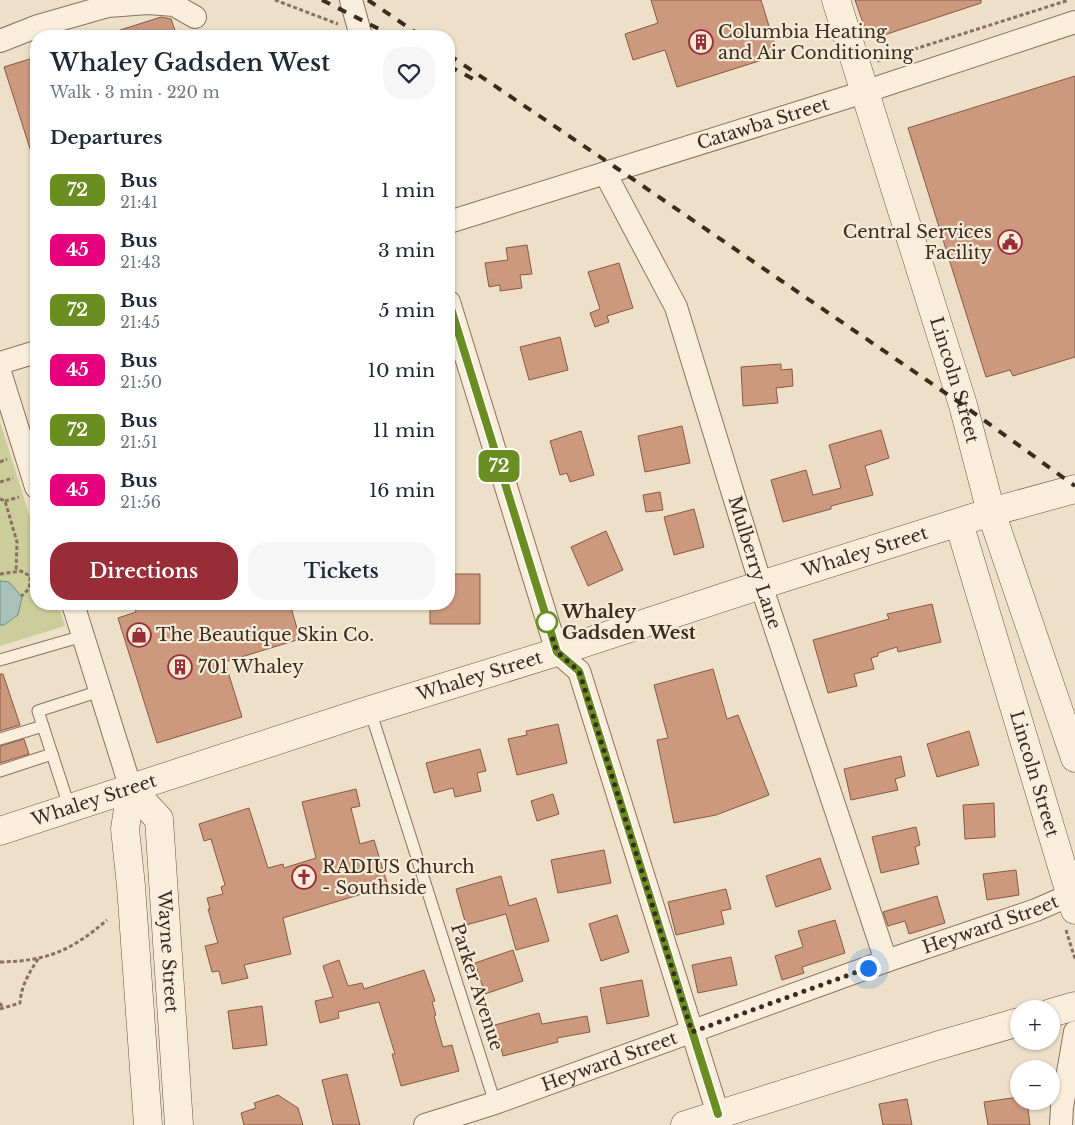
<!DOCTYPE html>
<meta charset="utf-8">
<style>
:root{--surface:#fff;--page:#f6f6f7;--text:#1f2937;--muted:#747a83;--accent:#992d37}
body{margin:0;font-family:"Libre Baskerville",serif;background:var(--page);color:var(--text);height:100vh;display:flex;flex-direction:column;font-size:19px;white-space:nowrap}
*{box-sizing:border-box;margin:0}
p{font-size:16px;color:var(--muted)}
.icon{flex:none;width:28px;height:28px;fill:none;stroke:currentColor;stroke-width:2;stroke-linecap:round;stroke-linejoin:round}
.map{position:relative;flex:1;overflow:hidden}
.sheet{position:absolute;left:30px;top:30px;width:425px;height:580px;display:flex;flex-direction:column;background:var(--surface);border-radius:20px;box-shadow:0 1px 4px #0004}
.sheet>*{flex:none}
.badge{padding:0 10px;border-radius:8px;font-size:18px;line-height:32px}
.fabs{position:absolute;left:1010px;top:1000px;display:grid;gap:10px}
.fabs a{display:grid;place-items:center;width:50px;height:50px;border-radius:50%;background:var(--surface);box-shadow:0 1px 4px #0004;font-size:25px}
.you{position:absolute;width:25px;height:25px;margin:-12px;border:4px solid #fff;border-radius:50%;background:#1a73e8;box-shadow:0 0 0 8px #1a73e833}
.map>.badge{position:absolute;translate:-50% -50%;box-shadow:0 0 0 2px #fff}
h2{padding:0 20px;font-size:19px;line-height:45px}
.round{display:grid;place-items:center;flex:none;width:52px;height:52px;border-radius:20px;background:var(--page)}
.overview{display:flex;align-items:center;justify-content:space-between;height:85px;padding:0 20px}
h1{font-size:24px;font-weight:600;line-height:38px}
.button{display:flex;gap:10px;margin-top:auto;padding:10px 20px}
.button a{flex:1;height:58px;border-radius:20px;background:var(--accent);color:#fff;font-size:20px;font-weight:600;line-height:58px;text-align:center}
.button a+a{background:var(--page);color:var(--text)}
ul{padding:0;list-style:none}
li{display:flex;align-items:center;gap:15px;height:60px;padding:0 20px}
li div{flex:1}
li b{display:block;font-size:19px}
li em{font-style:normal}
li .badge{min-width:55px;font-weight:700;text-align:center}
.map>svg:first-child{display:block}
.green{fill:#cbcd9b}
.water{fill:#a9c2b9;stroke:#6f9186}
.building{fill:#cc987e;stroke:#895943}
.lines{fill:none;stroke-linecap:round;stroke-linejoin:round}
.lane-casing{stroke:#8a715d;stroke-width:13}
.street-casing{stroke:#8a715d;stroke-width:24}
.secondary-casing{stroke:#6c5340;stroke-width:29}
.path{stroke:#8a715d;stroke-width:3;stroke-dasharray:4 2.5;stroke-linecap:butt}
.lane{stroke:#f9eedb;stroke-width:11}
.street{stroke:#f9eedb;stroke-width:22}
.secondary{stroke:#f9eedb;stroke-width:28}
.rail{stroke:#3b2b20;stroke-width:4;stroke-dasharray:9 9;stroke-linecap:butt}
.line-casing{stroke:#fff;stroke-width:11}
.line{stroke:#6b8e23;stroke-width:8}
.walk{stroke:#3b2b20;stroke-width:5;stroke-dasharray:0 9}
.stop-dot{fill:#fff;stroke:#6b8e23;stroke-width:2.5}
.labels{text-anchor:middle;stroke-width:4.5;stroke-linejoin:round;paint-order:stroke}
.poi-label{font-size:18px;fill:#3b2b20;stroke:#f6ebd7;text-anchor:start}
.street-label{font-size:18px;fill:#3b2b20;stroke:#f6ebd7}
.stop-label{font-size:18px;font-weight:bold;fill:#3b2b20;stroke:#f6ebd7;text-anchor:start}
</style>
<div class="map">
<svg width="1075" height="1125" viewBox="0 0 1075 1125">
<rect width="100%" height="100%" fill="#eee0c8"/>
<path class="green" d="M 0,422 L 36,536 L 36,604 L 58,604 L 65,626 L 0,646 Z"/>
<path class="water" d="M 0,581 L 9,582 L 22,597 L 18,615 L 4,625 L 0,625 Z"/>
<g class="building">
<path d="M 651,0 L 761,0 L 778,55 L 677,87 L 665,50 L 633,60 L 625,34 L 658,23 Z"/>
<path d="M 855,0 L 981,0 L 981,3 L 869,40 Z"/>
<path d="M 161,17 L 171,19 L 177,36 L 111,36 L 111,33 Z"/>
<path d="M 36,57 L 36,157 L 33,158 L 4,67 Z"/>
<path d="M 1075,76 L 1075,357 L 1013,376 L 1010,370 L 986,377 L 908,128 Z"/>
<path d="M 527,245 L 532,274 L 520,275 L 522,288 L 500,291 L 500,285 L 489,287 L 485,263 L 508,260 L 506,248 Z"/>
<path d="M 619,263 L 633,308 L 607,316 L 609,322 L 595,327 L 590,313 L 600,309 L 588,272 Z"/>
<path d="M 560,337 L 568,370 L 529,380 L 520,347 Z"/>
<path d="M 781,364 L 781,370 L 792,369 L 793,386 L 776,388 L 778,403 L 743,406 L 741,367 Z"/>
<path d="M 682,426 L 690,463 L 645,472 L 638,436 Z"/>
<path d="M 881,430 L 889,458 L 865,466 L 873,495 L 831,506 L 831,509 L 783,522 L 771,480 L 806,470 L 813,495 L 841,488 L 829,445 Z"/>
<path d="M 581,431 L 594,475 L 570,482 L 567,473 L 560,475 L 550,441 Z"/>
<path d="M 660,492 L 663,510 L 646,512 L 643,495 Z"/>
<path d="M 694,509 L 704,547 L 674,555 L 664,517 Z"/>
<path d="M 606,531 L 623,570 L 588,586 L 571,547 Z"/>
<path d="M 449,574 L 480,574 L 480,624 L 430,624 L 430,604 L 449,604 Z"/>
<path d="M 134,604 L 207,604 L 208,608 L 221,604 L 290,604 L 300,639 L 225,662 L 242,717 L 157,743 L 118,618 L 136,612 Z"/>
<path d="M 932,604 L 941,642 L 898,652 L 897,647 L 878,653 L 878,656 L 871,658 L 874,669 L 854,674 L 857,686 L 828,693 L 813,640 L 889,619 L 887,614 Z"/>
<path d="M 713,669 L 727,719 L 738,715 L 769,795 L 716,815 L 674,823 L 657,740 L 668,738 L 654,685 Z"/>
<path d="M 0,674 L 3,674 L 20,725 L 0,731 Z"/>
<path d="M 558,724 L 567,763 L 517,775 L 508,739 L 527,735 L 526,731 Z"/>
<path d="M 969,731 L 979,765 L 937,777 L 927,744 Z"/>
<path d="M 24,739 L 29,754 L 0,763 L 0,746 Z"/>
<path d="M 480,749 L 486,771 L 477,773 L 481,791 L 455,797 L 453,788 L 434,793 L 426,763 Z"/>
<path d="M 901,756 L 905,776 L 895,779 L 898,790 L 851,800 L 844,769 Z"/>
<path d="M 356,789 L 360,806 L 351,808 L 360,844 L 374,840 L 388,886 L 283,918 L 291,954 L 244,965 L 248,978 L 222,984 L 219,971 L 212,972 L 205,946 L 218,943 L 208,909 L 210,909 L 207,898 L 223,894 L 221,887 L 225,885 L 211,839 L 204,841 L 199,824 L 249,808 L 268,868 L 283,864 L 284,868 L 316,858 L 302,802 Z"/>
<path d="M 553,794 L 559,814 L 537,821 L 531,801 Z"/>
<path d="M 994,803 L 995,837 L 965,839 L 963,805 Z"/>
<path d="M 916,827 L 920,845 L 915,847 L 919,864 L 881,873 L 872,837 Z"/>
<path d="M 604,850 L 611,883 L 558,893 L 551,860 Z"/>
<path d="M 820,858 L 831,889 L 776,907 L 766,876 Z"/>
<path d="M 1016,870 L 1019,895 L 987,900 L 983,874 Z"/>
<path d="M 501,876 L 509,906 L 536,898 L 549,941 L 516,950 L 506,914 L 466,925 L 456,889 Z"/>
<path d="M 726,889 L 731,909 L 721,911 L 724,924 L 676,935 L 668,902 Z"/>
<path d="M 937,896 L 945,923 L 909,934 L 905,921 L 888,926 L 883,912 Z"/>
<path d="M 617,915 L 629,952 L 601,961 L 589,924 Z"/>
<path d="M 835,920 L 845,953 L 802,967 L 804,973 L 782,980 L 775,956 L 803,947 L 798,931 Z"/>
<path d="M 513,950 L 523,981 L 485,994 L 475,963 Z"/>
<path d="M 731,957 L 737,985 L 698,993 L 692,965 Z"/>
<path d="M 339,960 L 348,986 L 362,983 L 364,989 L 424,970 L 435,1001 L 432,1002 L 436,1015 L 434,1016 L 443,1047 L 452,1045 L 459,1071 L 401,1086 L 392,1054 L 395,1054 L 379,1002 L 338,1012 L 339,1018 L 320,1023 L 315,1001 L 333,997 L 323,966 Z"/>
<path d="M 642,980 L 649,1016 L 607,1024 L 600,988 Z"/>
<path d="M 262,1006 L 267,1045 L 233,1049 L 228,1011 Z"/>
<path d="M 539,1013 L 542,1024 L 587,1016 L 590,1032 L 557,1038 L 558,1042 L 503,1056 L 495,1025 Z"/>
<path d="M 347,1074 L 360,1125 L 333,1125 L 322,1080 Z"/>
<path d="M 278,1095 L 298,1108 L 303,1125 L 244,1125 L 241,1113 L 256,1108 L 254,1103 Z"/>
<path d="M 1019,1097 L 1019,1101 L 1027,1101 L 1030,1125 L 988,1125 L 984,1102 Z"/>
<path d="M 907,1099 L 912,1125 L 883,1125 L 879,1104 Z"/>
</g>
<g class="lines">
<g class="lane-casing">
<g id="lane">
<path d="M 0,660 L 83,636"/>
<path d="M 370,710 L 495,1103"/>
<path d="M 0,739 L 43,726"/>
<path d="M 0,771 L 52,754"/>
<path d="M 70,809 L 38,711 L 100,691"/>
</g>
</g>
<g class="street-casing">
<g id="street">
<path d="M 351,0 L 361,36"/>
<path d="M 0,41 L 38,26 L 108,6 L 148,3 L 174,5 L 195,17"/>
<path id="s1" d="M 605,173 L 676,307 L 761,585 L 886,961"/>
<path id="s2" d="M 449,222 L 864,92 L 1075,22"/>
<path d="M 449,302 L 557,652 L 579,671 L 580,674 L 718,1114"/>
<path d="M 0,363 L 36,352"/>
<path d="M 0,372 L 36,487"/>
<path d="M 73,604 L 131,789"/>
<path id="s3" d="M 425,1125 L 495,1103 L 886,961 L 1036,910 L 1075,893"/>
<path d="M 1061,1125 L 1062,1107 L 1075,1032"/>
</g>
</g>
<g class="secondary-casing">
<g id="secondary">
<path id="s4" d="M 836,0 L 963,405 L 991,512 L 1075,758"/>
<path id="s5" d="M 959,523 L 1075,910"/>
<path id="s6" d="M 131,789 L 159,819 L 179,1125"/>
<path d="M 131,789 L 125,829 L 131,886 L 148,1125"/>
<path id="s7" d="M 0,831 L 370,710 L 557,652 L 761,585 L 991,512 L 1075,489"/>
<path d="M 1051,1013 L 1075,1006"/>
<path d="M 685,1125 L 936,1046 L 1019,1022"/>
</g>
</g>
<g class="path">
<path d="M 275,0 L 338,24"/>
<path d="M 877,61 L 1069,0"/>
<path d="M 0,462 L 7,459"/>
<path d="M 0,482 L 13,478"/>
<path d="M 0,499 L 5,501 L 17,542 L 16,572"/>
<path d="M 5,501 L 19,497"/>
<path d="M 0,574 L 21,571 L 30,576 C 31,586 29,590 21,596"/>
<path d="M 30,576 L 36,575"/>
<path d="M 1066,930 L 1075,959"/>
<path d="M 0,962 C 47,961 71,951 107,920"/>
<path d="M 0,1003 L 3,1008"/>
<path d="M 0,1009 L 20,1003 C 21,986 29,973 38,959"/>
</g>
<use href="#lane" class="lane"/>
<use href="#street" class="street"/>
<use href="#secondary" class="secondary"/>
<g class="rail">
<path d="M 322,0 L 393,36"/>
<path d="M 368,0 L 421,36"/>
<path d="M 449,55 L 618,169 L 963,405 L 1075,486"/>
<path d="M 449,66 L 473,79"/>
</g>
</g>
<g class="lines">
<g class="line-casing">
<path id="line" d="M 449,302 L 557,652 L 579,671 L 580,674 L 718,1114"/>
</g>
<use href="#line" class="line"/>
<path class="walk" d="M 547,622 L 557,652 L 579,671 L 580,674 L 692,1032 L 868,968"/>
</g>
<defs>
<g id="building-ring" transform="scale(1.25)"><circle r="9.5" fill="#f6ebd7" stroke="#992d37" stroke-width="1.5"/><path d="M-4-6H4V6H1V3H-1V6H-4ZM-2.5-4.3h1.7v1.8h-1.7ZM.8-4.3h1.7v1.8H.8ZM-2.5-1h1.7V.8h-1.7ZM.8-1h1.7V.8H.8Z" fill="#992d37"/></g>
<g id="civic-ring" transform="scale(1.25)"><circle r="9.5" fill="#f6ebd7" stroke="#992d37" stroke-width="1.5"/><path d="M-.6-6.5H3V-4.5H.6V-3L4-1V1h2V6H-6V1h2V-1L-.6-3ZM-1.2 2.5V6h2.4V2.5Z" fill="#992d37"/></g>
<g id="shop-ring" transform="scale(1.25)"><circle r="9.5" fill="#f6ebd7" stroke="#992d37" stroke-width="1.5"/><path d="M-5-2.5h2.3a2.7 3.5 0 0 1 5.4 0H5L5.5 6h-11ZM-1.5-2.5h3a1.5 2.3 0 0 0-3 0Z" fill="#992d37"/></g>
<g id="church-ring" transform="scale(1.25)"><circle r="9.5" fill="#f6ebd7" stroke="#992d37" stroke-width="1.5"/><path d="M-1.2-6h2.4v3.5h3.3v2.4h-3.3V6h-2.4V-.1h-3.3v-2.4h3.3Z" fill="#992d37"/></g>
</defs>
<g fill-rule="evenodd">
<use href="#building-ring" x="701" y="42"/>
<use href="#civic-ring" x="1010" y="242"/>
<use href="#shop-ring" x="139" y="635"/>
<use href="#building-ring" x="180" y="667"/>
<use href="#church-ring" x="304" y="877"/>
</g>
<circle class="stop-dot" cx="547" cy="622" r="10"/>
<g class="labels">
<g class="poi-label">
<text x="718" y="38">Columbia Heating<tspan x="718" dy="21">and Air Conditioning</tspan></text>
<text x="992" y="238" text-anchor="end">Central Services<tspan x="992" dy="21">Facility</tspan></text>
<text x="156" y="641">The Beautique Skin Co.</text>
<text x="198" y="673">701 Whaley</text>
<text x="322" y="873">RADIUS Church<tspan x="322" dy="21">- Southside</tspan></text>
</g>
<g class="street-label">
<text dy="6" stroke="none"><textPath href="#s2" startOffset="329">Catawba Street</textPath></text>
<text dy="6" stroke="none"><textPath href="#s4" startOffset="398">Lincoln Street</textPath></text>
<text dy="6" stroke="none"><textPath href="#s7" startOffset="909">Whaley Street</textPath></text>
<text dy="6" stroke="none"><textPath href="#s1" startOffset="419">Mulberry Lane</textPath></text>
<text dy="6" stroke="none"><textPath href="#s7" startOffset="504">Whaley Street</textPath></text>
<text dy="6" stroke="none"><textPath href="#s5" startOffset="262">Lincoln Street</textPath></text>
<text dy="6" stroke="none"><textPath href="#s7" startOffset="99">Whaley Street</textPath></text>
<text dy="6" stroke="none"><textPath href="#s3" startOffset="600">Heyward Street</textPath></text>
<text dy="6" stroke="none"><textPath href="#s6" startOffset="174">Wayne Street</textPath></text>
<text transform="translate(477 987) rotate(72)" y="6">Parker Avenue</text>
<text dy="6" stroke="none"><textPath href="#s3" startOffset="195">Heyward Street</textPath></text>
</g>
<g class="stop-label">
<text x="562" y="618">Whaley<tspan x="562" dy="21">Gadsden West</tspan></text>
</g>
</g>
</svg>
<div class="fabs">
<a>+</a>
<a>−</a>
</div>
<div class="you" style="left:868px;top:968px"></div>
<b class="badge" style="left:499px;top:466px;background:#6b8e23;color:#fff">72</b>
<section class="sheet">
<div class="overview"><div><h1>Whaley Gadsden West</h1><p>Walk · 3 min · 220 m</p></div><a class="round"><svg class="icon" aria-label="heart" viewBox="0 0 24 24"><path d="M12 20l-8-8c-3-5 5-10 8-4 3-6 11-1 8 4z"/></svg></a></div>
<h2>Departures</h2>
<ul>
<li><span class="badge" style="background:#6b8e23;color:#fff">72</span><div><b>Bus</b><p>21:41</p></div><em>1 min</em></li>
<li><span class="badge" style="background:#e6007e;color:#fff">45</span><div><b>Bus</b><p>21:43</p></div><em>3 min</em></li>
<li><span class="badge" style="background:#6b8e23;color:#fff">72</span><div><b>Bus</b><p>21:45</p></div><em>5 min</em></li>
<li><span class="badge" style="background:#e6007e;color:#fff">45</span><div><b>Bus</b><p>21:50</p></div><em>10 min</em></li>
<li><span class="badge" style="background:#6b8e23;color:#fff">72</span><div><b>Bus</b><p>21:51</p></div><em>11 min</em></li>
<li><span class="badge" style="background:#e6007e;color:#fff">45</span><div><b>Bus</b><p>21:56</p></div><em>16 min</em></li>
</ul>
<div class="button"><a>Directions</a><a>Tickets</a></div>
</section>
</div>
